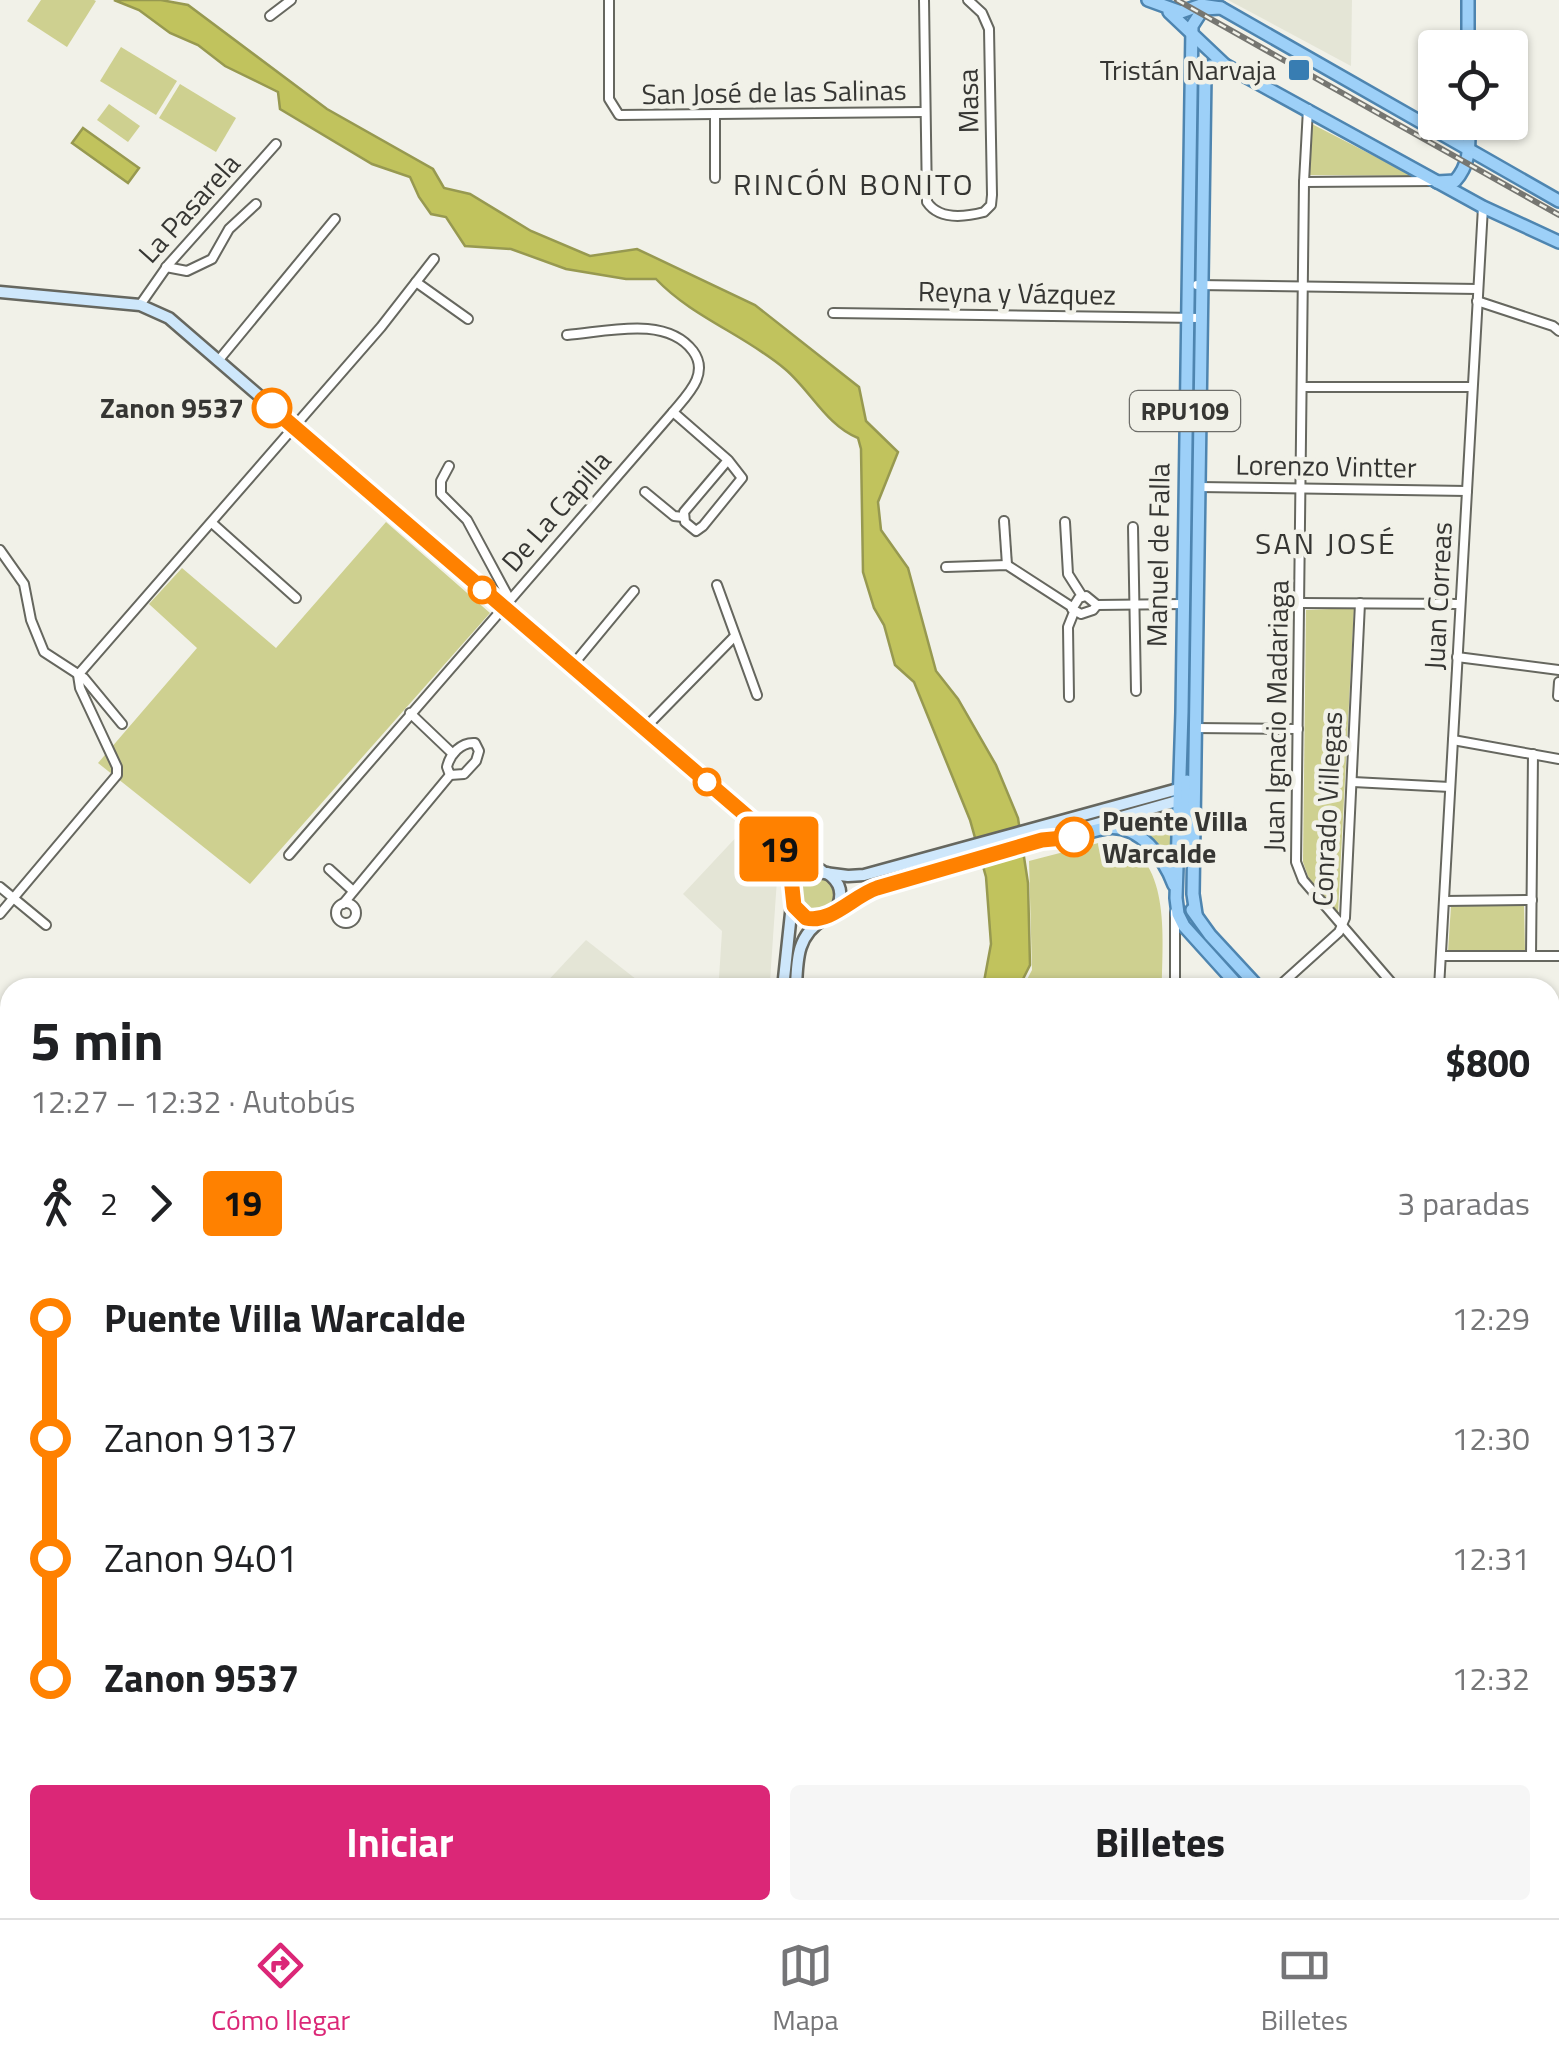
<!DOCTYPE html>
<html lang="es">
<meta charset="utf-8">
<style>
:root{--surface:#fff;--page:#f6f6f6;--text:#202124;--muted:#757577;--line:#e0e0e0;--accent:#db2777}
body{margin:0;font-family:"Titillium Web",sans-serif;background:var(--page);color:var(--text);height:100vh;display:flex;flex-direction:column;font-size:38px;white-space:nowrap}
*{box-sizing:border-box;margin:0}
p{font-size:32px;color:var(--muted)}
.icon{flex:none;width:55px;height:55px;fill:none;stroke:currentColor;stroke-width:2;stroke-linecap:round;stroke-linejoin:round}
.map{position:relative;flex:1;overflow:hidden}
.side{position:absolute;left:0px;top:978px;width:1560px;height:942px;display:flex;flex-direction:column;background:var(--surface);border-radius:30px 30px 0 0;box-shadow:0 2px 8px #0004}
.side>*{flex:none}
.badge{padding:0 20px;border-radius:8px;font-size:35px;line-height:65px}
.buttons{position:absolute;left:1418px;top:30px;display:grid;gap:20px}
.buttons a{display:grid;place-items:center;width:110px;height:110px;border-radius:10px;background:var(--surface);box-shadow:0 2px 8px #0004;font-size:50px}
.map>.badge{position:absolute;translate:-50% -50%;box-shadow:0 0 0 5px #fff}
.legs{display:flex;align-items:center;gap:15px;height:110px;padding:0 30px;font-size:32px}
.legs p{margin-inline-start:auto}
.head{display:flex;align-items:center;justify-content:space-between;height:170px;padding:0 30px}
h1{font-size:55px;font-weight:700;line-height:75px}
.primary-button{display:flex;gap:20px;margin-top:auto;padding:20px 30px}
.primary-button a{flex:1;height:115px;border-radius:10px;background:var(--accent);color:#fff;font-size:40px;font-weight:700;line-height:115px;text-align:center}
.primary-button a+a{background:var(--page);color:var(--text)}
ul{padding:0 30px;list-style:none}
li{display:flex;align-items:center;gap:35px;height:120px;font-size:38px}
li i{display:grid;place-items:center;width:15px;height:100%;margin:0 12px;background:currentColor}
li i::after{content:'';width:25px;height:25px;margin:-12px;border:8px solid;border-radius:50%;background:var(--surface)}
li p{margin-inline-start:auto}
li:first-child i{background:linear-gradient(#0000 50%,currentColor 0)}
li:last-child i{background:linear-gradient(currentColor 50%,#0000 0)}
.tabs{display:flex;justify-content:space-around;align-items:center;height:140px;border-top:2px solid var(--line);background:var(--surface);font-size:28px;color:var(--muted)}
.tabs a{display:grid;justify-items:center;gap:5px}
.tabs .selected{color:var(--accent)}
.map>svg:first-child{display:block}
.built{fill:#e4e5d6}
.green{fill:#ced090}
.water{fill:#c1c35d;stroke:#979950;stroke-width:2.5}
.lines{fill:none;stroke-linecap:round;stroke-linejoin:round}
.stream{stroke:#979950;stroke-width:2.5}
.canal{stroke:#c1c35d;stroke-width:10}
.minor-casing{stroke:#66675f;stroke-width:12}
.secondary-casing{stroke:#66675f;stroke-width:15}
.primary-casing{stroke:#4e85b0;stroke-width:16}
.minor{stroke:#fff;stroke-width:8}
.secondary{stroke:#cee7fb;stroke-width:10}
.primary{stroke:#9dd0f8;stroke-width:11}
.rail-casing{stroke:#767671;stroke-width:6}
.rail{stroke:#f1f1e8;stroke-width:2.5;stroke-dasharray:8;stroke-linecap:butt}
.line-1-casing{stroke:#fff;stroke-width:22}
.line-1{stroke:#ff8100;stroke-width:15}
.poi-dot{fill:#387db2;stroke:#f1f1e8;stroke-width:4}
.stop-1-dot{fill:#fff;stroke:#ff8100;stroke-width:5}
.labels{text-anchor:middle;stroke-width:9;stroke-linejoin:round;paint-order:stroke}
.shield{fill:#f1f1e8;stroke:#6e6e69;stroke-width:2.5}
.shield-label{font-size:25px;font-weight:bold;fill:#363633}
.poi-label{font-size:28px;fill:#363633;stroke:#f1f1e8;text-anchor:end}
.street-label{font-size:28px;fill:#363633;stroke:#f1f1e8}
.stop-label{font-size:28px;font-weight:bold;fill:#363633;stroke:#f1f1e8;text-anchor:end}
.neighbourhood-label{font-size:30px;letter-spacing:2.5px;fill:#363633;stroke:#f1f1e8}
</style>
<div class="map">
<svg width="1559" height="1918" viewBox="0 0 1559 1918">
<rect width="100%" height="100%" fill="#f1f1e8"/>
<g class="built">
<path d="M 1229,0 L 1352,0 L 1351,66 L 1228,0 Z"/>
<path d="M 742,831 L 778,865 L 770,981 L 719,978 L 722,931 L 683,894 Z"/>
<path d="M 586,940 L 646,987 L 542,987 Z"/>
</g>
<g class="green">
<path d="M 41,0 L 94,0 L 96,1 L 67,47 L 27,21 Z"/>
<path d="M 121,47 L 177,81 L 156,115 L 100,81 Z"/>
<path d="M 180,84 L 236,118 L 216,152 L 159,118 Z"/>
<path d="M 109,104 L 140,126 L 128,142 L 97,120 Z"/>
<path d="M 1310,123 L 1413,176 L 1308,175 Z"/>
<path d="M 386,522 L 490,613 L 250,884 L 98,763 L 197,648 L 149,604 L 182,568 L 276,648 Z"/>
<path d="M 1354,608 L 1338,913 L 1309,879 L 1303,862 L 1306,610 Z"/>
<path d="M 1170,807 L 1172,808 L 1172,868 L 1142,831 L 1120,821 Z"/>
<path d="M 1110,840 C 1173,852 1162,940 1162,987 L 1023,987 L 1032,970 L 1029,861 Z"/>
<circle cx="816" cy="895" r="18"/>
<path d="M 1524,905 L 1525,952 L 1448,952 L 1451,906 Z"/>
<path d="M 10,1445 L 10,1741 L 0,1730 L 0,1448 Z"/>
<path d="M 10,1876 L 10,1910 L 65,1910 L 67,1918 L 0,1918 L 0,1879 Z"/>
</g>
<g class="water">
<path d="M 114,0 L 161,0 L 188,5 L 327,109 L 433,169 L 444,188 L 470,194 L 531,231 L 590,256 L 637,249 L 755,305 L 859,387 L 866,421 L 898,452 L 878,502 L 881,530 L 908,568 L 936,671 L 958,699 L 996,765 L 1018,818 L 1028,883 L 1030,965 L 1019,987 L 983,987 L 991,944 L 986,877 L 970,820 L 914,682 L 895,665 L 884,625 L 874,608 L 863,572 L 861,449 L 858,438 C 827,426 810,390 785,369 C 745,335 692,317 656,279 L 626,279 L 566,269 L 511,249 L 465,246 L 446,217 L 431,214 L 419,197 L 410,177 L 372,164 L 280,109 L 278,92 L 225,66 L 198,45 L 170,33 L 139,10 Z"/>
<path d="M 83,128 L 139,168 L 128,183 L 72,143 Z"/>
</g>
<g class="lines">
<path class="stream" d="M 749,1910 L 751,1918"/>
<g class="canal">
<path d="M 0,1035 C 14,1051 3,1075 10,1095"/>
<path d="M 506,1918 L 509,1910"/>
</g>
<g class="minor-casing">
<g id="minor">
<path d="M 609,0 L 609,99 L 619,115 L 924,112"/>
<path d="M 924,0 L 927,202 C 939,220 965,217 984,212 L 991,205 L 992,195 L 989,29 L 982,13 L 968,0"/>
<path d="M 270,16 L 291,0"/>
<path d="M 1308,109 L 1304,182 L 1296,862 L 1303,880 L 1396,988"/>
<path d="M 715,115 L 715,178"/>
<path d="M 1304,182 L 1434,181"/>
<path d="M 166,267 L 187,271 L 212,259 L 229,229 L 256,204"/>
<path d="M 416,282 L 468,319"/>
<path d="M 1197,285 L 1478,289"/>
<path d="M 1477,301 L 1553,326 L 1559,331"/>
<path d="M 140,305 L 168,265 L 276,144"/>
<path d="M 833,313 L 1199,318"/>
<path d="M 218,361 L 335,219"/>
<path d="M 1302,387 L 1472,387"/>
<path d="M 673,412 L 728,460 L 742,478 L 703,526 L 696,531 L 685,522 L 684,512 L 728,460"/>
<path d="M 449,466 L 441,481 L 441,494 L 467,520 L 509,598"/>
<path d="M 1199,487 L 1467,491"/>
<path d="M 645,492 L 674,516 L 683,517"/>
<path d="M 1004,521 L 1007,565"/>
<path d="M 1065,522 L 1068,574 L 1082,596"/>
<path d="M 212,523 L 296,598"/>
<path d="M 1133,527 L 1136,691"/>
<path d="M 0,550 L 24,584 L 31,620 L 44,652 L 84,678 L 122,724"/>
<path d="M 946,567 L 1007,565 L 1072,607"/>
<path d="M 717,585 L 757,695"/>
<path d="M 1300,603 L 1460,604"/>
<path d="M 1097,605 L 1093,610 L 1081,614 L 1072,609 L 1079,598 L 1086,596 L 1097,605 L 1183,604"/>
<path d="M 1457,657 L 1559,670"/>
<path d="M 572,666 L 634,591"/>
<path d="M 1558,696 L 1559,682"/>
<path d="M 1069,697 L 1068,627 L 1074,612"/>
<path d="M 410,713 L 453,754"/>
<path d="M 1195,728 L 1298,729"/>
<path d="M 644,729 L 734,637"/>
<path d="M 1453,740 L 1559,759"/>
<path d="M 475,743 L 479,751 L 476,761 L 464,774 L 450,775 L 447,767 C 450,754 461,742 475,743 Z"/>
<path d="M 1353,782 L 1450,787"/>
<path d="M 289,855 L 673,412 C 687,395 710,374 693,351 C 666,315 606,332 567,335"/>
<path d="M 329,869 L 352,890"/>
<path d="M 0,887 L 46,925"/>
<path d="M 1444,901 L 1532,900"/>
<circle cx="346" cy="913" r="10"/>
<path d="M 343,904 L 450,775"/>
<path d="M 0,914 L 117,775 L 117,767 L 80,688 L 78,675 L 381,327 L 434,259"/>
<path d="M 1441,956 L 1559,956"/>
<path d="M 1531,956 L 1533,754"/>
<path d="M 1175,988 L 1175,912"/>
<path d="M 1277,988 L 1339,932 L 1345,918 L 1360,603"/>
<path d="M 1439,988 L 1483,207"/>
<path d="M 1550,1047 L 1559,1047"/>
<path d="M 1550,1333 L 1559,1333"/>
<path d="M 1550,1430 L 1559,1416"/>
<path d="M 1550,1440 L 1559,1446"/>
<path d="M 1550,1516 L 1559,1533"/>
<path d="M 0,1749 L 10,1759"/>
<path d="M 0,1761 L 10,1771"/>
<path d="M 138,1910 L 140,1918"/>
<path d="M 149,1910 L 150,1918"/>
<path d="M 846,1910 L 848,1918"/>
<path d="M 918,1910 L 929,1918"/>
<path d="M 246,1918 L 253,1910"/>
<path d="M 476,1918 L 480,1910"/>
<path d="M 957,1918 L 962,1910"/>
<path d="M 1146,1918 L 1148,1910"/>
<path d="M 1242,1918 L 1244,1910"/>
<path d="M 1308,1918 L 1310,1910"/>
<path d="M 1425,1918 L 1427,1910"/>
</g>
</g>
<g class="secondary-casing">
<g id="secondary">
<path d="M 0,292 L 140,305 L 169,318 L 770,837 L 822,871"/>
<path d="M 1082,828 L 1177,801"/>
<path d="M 775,844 L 790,868 L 791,887"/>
<path d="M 827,873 C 841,882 844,895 836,910"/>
<path d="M 791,893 L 795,881 L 809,871 L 848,876 L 864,875 L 1178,789"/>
<path d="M 792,901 L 806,918 L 827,917 L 856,896 L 877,887 L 1056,836"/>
<path d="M 783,988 L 792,904"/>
<path d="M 796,988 C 797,959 797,935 824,919"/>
<path d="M 0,1853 L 10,1850"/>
</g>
</g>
<g class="primary-casing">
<g id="primary">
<path d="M 1148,0 L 1181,12 L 1201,5 L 1221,8 L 1559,201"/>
<path d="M 1468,0 L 1468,48"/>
<path d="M 1221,8 L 1203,9 L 1192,26 L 1182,712 L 1176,898 L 1178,914 L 1184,926 L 1240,988"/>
<path d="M 1169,12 L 1225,65 L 1483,207 L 1559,242"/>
<path d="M 1437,182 L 1455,181 C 1471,163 1469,145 1469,122"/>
<path d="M 1052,838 C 1072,839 1088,831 1106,828 C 1139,823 1164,858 1174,885"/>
<path d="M 1186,838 L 1187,781"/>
<path d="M 1192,910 L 1210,935 L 1259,988"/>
<path d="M 1196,914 L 1193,894 L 1205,75 L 1210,66 L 1225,65"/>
<path d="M 1550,1259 L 1559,1264"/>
<path d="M 1550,1271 L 1559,1277"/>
</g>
</g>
<use href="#minor" class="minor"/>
<use href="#secondary" class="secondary"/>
<use href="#primary" class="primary"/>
<g class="rail-casing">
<path id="rail" d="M 1177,0 L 1559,215"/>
</g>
<use href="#rail" class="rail"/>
</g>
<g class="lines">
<g class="line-1-casing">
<path id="line-1" d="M 272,408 L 770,836 L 790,868 L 794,906 L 806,918 C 831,924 853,896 877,888 L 1042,840 L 1074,837"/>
</g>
<use href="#line-1" class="line-1"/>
</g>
<rect class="poi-dot" x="1287" y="58" width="24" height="24" rx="5"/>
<g class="stop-1-dot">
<circle cx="272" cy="408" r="18"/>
<circle cx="482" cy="590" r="12"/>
<circle cx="707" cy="782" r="12"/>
<circle cx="1074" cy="837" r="18"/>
</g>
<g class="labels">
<rect class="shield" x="1130" y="391" width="110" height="40" rx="8"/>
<g class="shield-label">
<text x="1185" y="420">RPU109</text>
</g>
<g class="poi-label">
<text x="1276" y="80">Tristán Narvaja</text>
</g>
<g class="street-label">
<text transform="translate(774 92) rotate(-1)" y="10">San José de las Salinas</text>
<text transform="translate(968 101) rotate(-91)" y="10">Masa</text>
<text transform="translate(189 208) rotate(-48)" y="10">La Pasarela</text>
<text transform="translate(1017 293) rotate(1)" y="10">Reyna y Vázquez</text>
<text transform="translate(1326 466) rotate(1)" y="10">Lorenzo Vintter</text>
<text transform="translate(556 511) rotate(-49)" y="10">De La Capilla</text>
<text transform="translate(1158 555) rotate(-89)" y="10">Manuel de Falla</text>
<text transform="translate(1438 596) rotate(-87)" y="10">Juan Correas</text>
<text transform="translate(1276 716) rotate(-89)" y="10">Juan Ignacio Madariaga</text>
<text transform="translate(1327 809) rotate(-87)" y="10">Conrado Villegas</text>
</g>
<g class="stop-label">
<text x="244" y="418">Zanon 9537</text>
<text x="1102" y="831" text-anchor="start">Puente Villa<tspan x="1102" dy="32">Warcalde</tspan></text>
</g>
<g class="neighbourhood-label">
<text x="854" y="195">RINCÓN BONITO</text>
<text x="1326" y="554">SAN JOSÉ</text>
</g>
</g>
</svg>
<div class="buttons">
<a><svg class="icon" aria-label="locate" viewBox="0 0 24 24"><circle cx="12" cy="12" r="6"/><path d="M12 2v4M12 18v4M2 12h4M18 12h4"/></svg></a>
</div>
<b class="badge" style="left:779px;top:849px;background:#ff8100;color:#111">19</b>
<section class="side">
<div class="head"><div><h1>5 min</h1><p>12:27 – 12:32 · Autobús</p></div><b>$800</b></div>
<div class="legs"><svg class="icon" aria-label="walk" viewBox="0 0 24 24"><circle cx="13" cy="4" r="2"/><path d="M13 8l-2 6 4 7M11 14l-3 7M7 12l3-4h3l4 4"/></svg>2<svg class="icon" aria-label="forward" viewBox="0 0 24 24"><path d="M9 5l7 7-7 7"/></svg><b class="badge" style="background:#ff8100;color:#111">19</b><p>3 paradas</p></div>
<ul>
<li><i style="color:#ff8100"></i><b>Puente Villa Warcalde</b><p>12:29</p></li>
<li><i style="color:#ff8100"></i><span>Zanon 9137</span><p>12:30</p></li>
<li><i style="color:#ff8100"></i><span>Zanon 9401</span><p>12:31</p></li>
<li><i style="color:#ff8100"></i><b>Zanon 9537</b><p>12:32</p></li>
</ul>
<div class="primary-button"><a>Iniciar</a><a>Billetes</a></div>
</section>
</div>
<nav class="tabs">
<a class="selected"><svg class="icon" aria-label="directions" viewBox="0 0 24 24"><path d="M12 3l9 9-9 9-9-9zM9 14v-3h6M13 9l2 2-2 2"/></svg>Cómo llegar</a>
<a><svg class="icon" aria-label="map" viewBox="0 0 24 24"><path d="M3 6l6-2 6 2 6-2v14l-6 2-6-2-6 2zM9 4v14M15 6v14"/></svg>Mapa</a>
<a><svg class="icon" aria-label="tickets" viewBox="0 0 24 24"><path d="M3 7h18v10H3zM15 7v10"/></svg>Billetes</a>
</nav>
